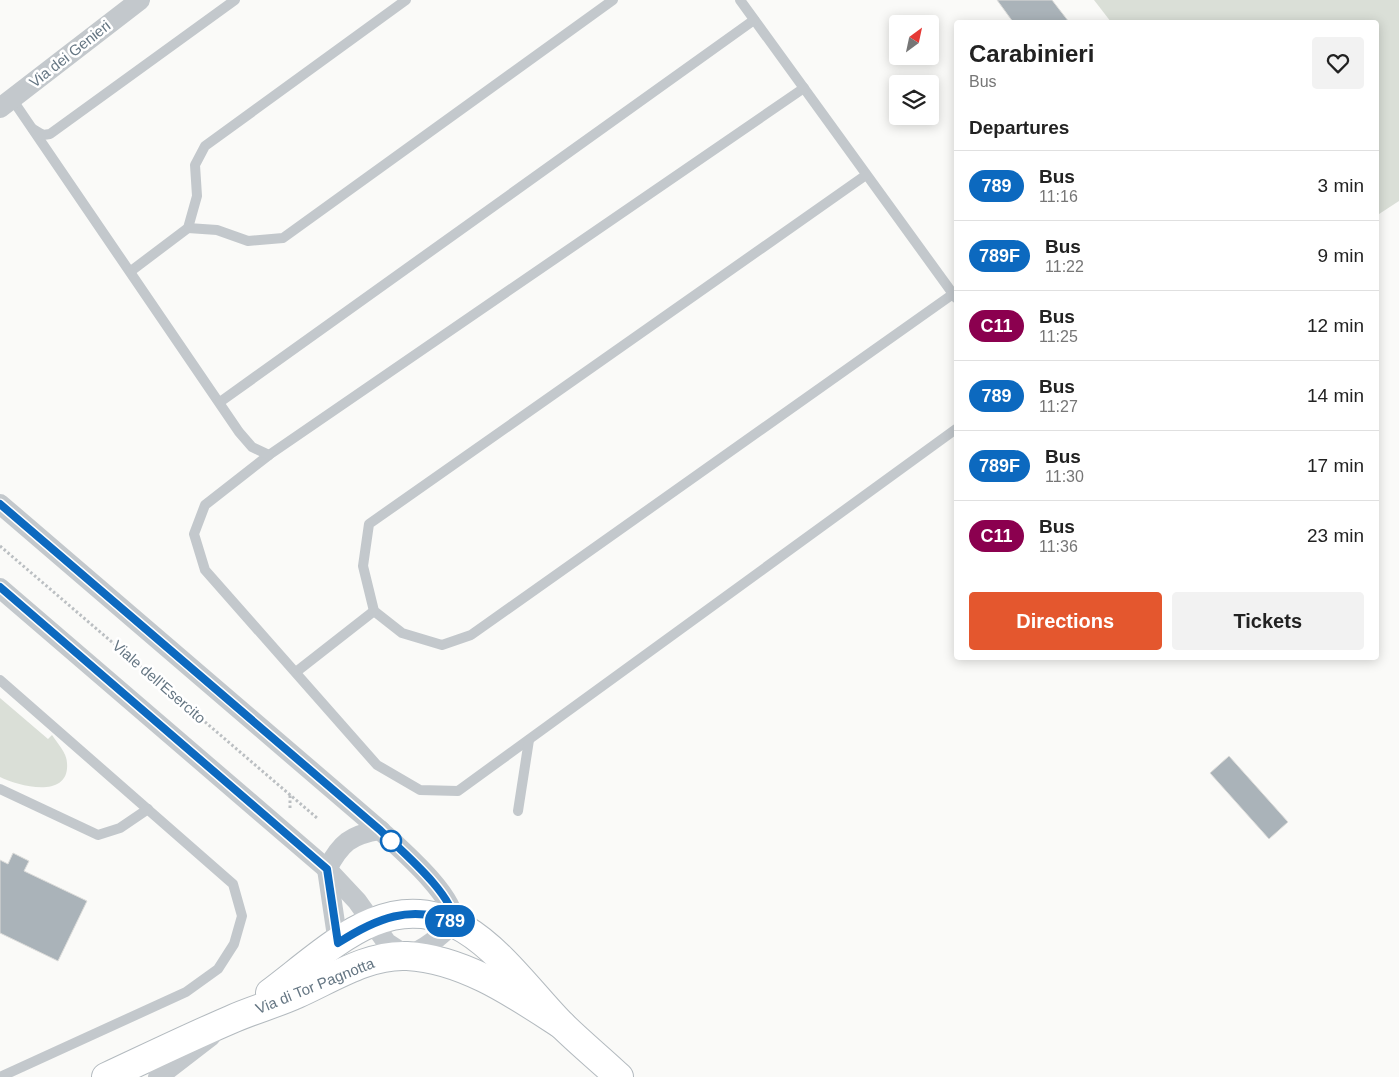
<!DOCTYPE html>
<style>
:root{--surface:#fff;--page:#f2f2f2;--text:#222;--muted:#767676;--line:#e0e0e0;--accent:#e4572e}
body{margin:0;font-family:Arial,sans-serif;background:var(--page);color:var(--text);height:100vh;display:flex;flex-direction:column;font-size:19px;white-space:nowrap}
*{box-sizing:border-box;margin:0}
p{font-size:16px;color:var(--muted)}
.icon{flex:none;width:28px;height:28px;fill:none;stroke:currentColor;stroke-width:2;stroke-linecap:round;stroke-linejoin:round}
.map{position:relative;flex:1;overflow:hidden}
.panel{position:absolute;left:954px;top:20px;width:425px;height:640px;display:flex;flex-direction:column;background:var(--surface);border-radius:5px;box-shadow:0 2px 12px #0003}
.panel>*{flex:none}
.badge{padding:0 10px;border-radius:16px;font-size:18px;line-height:32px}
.needle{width:32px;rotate:33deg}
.fabs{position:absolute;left:889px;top:15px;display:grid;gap:10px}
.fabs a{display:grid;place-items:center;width:50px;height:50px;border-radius:5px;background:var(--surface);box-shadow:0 2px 12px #0003;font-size:25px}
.map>.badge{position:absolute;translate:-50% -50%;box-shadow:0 0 0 2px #fff}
h2{padding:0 15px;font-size:19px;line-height:45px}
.round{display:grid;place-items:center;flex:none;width:52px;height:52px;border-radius:5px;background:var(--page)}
.head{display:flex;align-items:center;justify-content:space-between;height:85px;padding:0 15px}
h1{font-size:24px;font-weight:800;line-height:38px}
.cta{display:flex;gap:10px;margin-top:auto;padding:10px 15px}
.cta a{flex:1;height:58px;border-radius:5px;background:var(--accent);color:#fff;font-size:20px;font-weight:800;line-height:58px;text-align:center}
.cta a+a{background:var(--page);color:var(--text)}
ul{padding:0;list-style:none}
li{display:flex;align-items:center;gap:15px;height:70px;padding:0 15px;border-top:1px solid var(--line)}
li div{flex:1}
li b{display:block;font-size:19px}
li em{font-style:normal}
li .badge{min-width:55px;font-weight:700;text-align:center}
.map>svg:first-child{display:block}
.green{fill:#dadfd7}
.building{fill:#aab3b9;stroke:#dcdcda}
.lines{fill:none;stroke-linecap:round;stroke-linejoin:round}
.secondary-casing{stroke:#b3babf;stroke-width:30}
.path{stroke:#bbbfc2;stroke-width:3;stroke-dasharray:2.5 2.5;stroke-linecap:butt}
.lane{stroke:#c3c8cc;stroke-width:10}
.street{stroke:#c3c8cc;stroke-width:20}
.secondary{stroke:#fff;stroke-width:28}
.line-casing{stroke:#fff;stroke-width:11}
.line{stroke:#0c69bf;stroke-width:8}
.stop-dot{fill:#fff;stroke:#0c69bf;stroke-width:2.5}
.labels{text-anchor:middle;stroke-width:5;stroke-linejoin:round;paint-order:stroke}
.street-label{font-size:15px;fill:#657683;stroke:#fff}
</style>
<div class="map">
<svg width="1399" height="1077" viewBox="0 0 1399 1077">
<rect width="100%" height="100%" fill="#fafaf8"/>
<g class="green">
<path d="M 1094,0 L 1399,0 L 1399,201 L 1376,216 L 1376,22 L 1111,22 Z"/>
<path d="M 0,698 L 48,739 L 52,735 C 57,743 67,753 67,763 C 70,800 18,786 0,777 Z"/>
</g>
<g class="building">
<path d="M 997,0 L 1052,0 L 1069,22 L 1013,22 Z"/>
<path d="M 1229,756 L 1288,822 L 1269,839 L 1210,773 Z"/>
<path d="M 13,853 L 29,861 L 24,871 L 87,901 L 58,961 L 0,933 L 0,860 L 8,864 Z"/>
</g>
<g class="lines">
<g class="secondary-casing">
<g id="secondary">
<path d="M 270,993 C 301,970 338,936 373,922 C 459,887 509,970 560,1023 C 579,1042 600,1059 619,1077"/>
<path d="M 106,1077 C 147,1058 188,1038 230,1020 C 252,1010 275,1004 297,994 C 331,979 368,954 407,956 C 464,959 516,995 562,1025"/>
</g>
</g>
<g class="path">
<path d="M 0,546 L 317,818"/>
<path d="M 290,808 L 290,795"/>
</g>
<g class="lane">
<path d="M 740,0 L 956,298"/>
<path d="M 804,88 L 269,455 L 205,505 L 194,534 L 205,570 L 377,765 L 420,790 L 458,791 L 956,429"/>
<path d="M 12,99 L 239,432 L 252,447 L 269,455"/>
<path d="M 33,129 L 43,135 L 50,134 L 235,0"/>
<path d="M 866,175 L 369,524 L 363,566 L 374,611 L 402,633 L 442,645 L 471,635 L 953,294"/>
<path d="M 188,228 L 217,230 L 248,241 L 283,238 L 613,0"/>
<path d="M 131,271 L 188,228 L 197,196 L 195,165 L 205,146 L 406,0"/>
<path d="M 220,402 L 754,20"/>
<path d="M 296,672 L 374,611"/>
<path d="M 0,680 L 233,884 L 242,916 L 234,944 L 218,969 L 186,992 L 0,1077"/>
<path d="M 0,789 L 98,835 L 120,828 L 148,809"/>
<path d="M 518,811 L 529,740"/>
</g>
<g class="street">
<path d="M 0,108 L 140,0"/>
<path d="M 0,504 L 380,830 C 399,848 456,896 454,923 C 439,937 427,948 407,956 L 387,943 L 357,901 L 327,869 L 0,588"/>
<path d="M 327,869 L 338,943"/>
<path d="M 327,869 C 341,843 350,835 380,830"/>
<path d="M 158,1077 L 211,1036"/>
</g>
<use href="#secondary" class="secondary"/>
</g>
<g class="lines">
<g class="line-casing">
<path id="line" d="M 0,504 L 380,830 C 399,849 456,896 454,923 C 412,903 375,919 338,943 L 327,869 L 0,587"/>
</g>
<use href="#line" class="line"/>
</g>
<circle class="stop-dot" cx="391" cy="841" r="10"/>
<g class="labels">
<g class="street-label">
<text transform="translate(70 54) rotate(-38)" y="5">Via dei Genieri</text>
<text transform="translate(159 682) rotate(41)" y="5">Viale dell'Esercito</text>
<text transform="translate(315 986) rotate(-22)" y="5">Via di Tor Pagnotta</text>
</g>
</g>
</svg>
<div class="fabs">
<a><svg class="needle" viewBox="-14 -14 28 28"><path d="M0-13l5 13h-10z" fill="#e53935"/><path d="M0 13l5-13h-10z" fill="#767676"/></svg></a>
<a><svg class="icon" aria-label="layers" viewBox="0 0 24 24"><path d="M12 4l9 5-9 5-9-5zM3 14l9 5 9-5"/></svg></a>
</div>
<b class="badge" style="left:450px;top:921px;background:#0c69bf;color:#fff">789</b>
<section class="panel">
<div class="head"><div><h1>Carabinieri</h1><p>Bus</p></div><a class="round"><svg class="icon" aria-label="heart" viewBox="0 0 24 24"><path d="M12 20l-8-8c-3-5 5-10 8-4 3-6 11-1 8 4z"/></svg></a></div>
<h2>Departures</h2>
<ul>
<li><span class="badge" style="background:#0c69bf;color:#fff">789</span><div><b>Bus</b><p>11:16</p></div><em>3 min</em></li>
<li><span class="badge" style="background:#0c69bf;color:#fff">789F</span><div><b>Bus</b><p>11:22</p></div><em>9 min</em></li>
<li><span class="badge" style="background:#8b004f;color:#fff">C11</span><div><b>Bus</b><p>11:25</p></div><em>12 min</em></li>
<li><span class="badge" style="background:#0c69bf;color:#fff">789</span><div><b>Bus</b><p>11:27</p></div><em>14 min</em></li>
<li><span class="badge" style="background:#0c69bf;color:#fff">789F</span><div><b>Bus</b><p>11:30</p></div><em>17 min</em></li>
<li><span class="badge" style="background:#8b004f;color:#fff">C11</span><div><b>Bus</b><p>11:36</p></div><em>23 min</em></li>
</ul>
<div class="cta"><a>Directions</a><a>Tickets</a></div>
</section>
</div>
